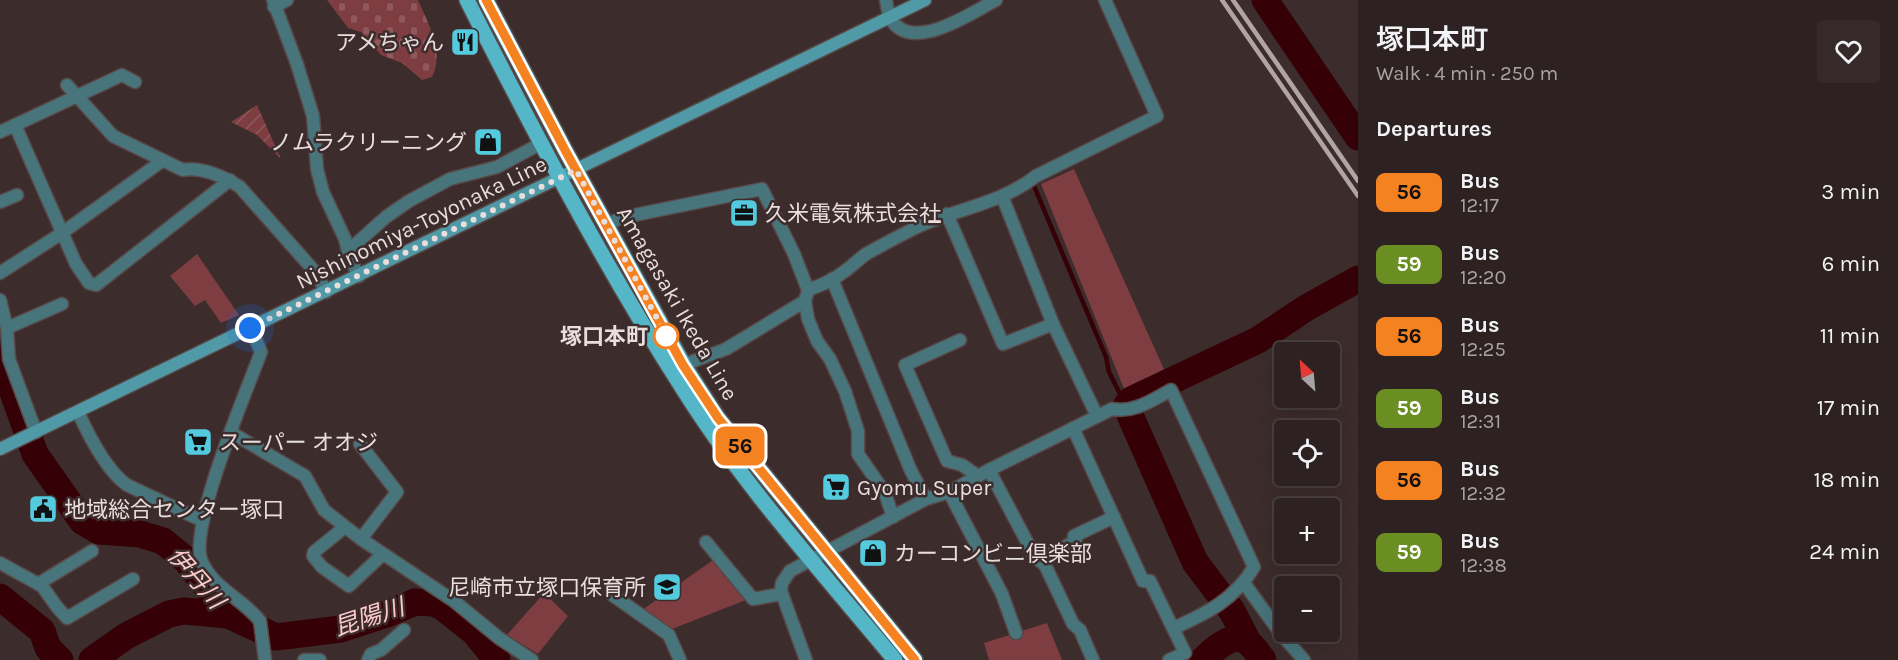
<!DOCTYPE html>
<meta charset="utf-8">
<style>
:root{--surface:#2d2121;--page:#35292a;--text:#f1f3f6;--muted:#a7a3a5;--line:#483e3f}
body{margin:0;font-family:Karla,"Noto Sans JP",sans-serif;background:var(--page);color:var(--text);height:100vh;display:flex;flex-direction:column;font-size:22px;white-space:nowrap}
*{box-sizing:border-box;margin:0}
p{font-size:20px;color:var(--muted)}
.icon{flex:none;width:33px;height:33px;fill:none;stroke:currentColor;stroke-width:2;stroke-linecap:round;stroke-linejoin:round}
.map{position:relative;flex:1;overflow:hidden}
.drawer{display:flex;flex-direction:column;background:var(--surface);width:540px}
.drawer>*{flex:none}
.badge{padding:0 12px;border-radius:9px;font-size:21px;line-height:39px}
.needle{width:39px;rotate:334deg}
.buttons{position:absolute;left:1274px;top:342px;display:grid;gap:12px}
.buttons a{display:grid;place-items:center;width:66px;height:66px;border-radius:6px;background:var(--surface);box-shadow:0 6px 24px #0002,0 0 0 2px var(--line);font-size:30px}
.you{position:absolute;width:30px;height:30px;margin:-15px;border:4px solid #fff;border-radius:50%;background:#1a73e8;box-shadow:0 0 0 9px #1a73e833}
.map>.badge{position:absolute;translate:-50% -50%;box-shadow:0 0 0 3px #fff}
h2{padding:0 18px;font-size:22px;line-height:54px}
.round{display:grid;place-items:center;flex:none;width:63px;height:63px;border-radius:6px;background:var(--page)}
.overview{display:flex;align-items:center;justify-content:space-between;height:102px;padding:0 18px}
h1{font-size:28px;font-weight:600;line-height:45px}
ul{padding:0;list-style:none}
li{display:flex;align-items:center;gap:18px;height:72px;padding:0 18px}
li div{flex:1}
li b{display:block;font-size:22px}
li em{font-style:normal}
li .badge{min-width:66px;font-weight:700;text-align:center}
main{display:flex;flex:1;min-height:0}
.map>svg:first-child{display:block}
.green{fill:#7d3d41}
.cemetery{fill:url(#cemetery-stones)}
.garden{fill:url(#garden-furrows)}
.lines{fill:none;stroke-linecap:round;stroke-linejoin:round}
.stream{stroke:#350006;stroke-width:4.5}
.river{stroke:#350006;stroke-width:27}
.street-casing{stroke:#584848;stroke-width:15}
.secondary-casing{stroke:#584848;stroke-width:15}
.primary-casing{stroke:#584848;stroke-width:18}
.street{stroke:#48747c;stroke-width:12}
.secondary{stroke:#5099a6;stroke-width:12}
.primary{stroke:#54b6c7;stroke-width:15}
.rail{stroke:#b1a4a4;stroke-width:4.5}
.line-casing{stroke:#fff;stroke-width:14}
.line{stroke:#f58220;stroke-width:9}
.walk{stroke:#e9dede;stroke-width:6;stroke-dasharray:0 10.8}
.stop-dot{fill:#fff;stroke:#f58220;stroke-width:3}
.labels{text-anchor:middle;stroke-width:5;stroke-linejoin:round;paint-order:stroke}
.poi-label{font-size:22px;fill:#e9dede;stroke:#3c2c2c;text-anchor:start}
.street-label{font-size:22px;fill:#e9dede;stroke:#3c2c2c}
.stop-label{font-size:22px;font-weight:bold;fill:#e9dede;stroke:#3c2c2c;text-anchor:end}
.water-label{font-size:24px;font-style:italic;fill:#fdcbcc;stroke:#3c2c2c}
</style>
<main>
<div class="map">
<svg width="1358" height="660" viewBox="0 0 1358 660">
<defs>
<pattern id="cemetery-stones" width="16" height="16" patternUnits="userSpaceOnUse" patternTransform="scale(1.5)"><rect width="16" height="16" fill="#7d3d41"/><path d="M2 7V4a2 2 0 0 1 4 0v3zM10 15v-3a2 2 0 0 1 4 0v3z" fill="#8f595c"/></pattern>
<pattern id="garden-furrows" width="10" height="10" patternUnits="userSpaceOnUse" patternTransform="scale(1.5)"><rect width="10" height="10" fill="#7d3d41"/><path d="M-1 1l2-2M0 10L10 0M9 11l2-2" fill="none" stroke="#8f595c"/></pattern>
</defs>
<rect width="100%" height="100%" fill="#3c2c2c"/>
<g class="green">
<path d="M 1074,169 L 1167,376 L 1127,396 L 1041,184 Z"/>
<path d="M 197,254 L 239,315 L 221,323 L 205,300 L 195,306 L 170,276 Z"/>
<path d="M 713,560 L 746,600 L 672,629 L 642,610 Z"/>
<path d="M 544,593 L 568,616 L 538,654 L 507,635 Z"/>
<path d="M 1047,623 L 1062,660 L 989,660 L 984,643 Z"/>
</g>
<path class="cemetery" d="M 327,0 L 418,0 C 428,23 445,53 432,77 L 422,80 L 402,63 L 381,55 L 361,32 L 348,28 Z"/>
<path class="garden" d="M 257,105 L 281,159 L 257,135 L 231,122 Z"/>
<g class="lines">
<path class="stream" d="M 1034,186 L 1106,357 L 1109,372 L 1126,406"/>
<g class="river">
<path d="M 1265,0 L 1358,137"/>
<path d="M 0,341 L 4,367 L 35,454 L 82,521 L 99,531 L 140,534 L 163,541 L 186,560 L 228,615"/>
<path d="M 0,597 L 42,631 L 48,648 L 60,660"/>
<path d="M 1248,642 L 1232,611 L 1195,562 L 1126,406 L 1131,400 L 1258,340 L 1306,308 L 1358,279"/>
<path d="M 92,660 L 126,636 L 169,614 L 184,611 L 228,615 L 276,637 L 341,629 L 387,614 L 415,602 L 433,603 L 441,606 L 474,632 L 497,660"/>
<path d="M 1203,660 C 1212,651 1232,632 1246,641 C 1253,645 1258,654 1263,660"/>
</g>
<g class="street-casing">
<g id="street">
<path d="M 273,0 L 297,64 L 313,116 L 317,169 L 323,192 L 345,239 L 350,259 L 359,276"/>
<path d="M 886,0 C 887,6 888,13 890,18 C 911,55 971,13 996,0"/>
<path d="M 274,7 L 287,0"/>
<path d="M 67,85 L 113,136 L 183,170 C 200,166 225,177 240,187 L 317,274 L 326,292"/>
<path d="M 15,125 L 76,264 L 89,283 L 96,285 L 230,180"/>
<path d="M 0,132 L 122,75 L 135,82"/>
<path d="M 1002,196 L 1053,324 L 1097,416"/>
<path d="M 0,202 L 17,195"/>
<path d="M 947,214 L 1003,344 L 1053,324"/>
<path d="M 607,225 L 620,218 L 762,189 L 794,254 L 808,290"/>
<path d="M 349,250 L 386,217 L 409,201 L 450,179 L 497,167 L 540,144"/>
<path d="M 0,273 L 62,233 L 162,161"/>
<path d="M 832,279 L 911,471 L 926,499"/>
<path d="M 0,300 L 7,328 L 9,359 L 36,432"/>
<path d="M 7,328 L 62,304"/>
<path d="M 251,328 L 261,352 C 247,390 187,530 202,562 C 214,589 243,599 260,621 L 265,660"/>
<path d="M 960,340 L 905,365 L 947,461 L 962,465 L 978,476"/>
<path d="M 683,365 L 726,349 L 805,301"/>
<path d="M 78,412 C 88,434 107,471 127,485 L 203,521"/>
<path d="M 1073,428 L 1143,581 L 1150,581 L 1185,653 L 1169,660"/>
<path d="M 232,433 L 305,476 L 324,510 L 361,539 L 454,601 L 499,638 L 532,660"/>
<path d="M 360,444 L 397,492 L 361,539"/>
<path d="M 989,470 L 1035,557 L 1045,565 L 1073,624 L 1080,630 L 1093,660"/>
<path d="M 949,492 L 1002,594 L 1016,633"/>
<path d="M 893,517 L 885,493 L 858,454 L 858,431 L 845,391 L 830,359 L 817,341 L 808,319 L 805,301 L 808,290 C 822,285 834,280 845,271 C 852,266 859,259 866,254 C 882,245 899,236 915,228 C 955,209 1001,204 1036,176 L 1157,116 L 1105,0"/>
<path d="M 345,527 L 314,552 L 313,556 L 322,567 L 349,586 L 383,554"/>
<path d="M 706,542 L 753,599 L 781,594"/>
<path d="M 1040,560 L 1076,541 L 1074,536 L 1114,517"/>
<path d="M 0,563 L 42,586 L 57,607 L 67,618 L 133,579"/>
<path d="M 1244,583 L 1281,634 L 1304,660"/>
<path d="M 38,584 L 92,551"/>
<path d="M 611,594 L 669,635 L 680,660"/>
<path d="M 304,660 L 320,660"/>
<path d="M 368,660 L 371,654 L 381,650 L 404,630"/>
<path d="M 806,660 L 781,591 L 782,583 L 790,571 L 926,499 L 949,492 L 989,470 L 1112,409 C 1135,413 1152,400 1171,390 L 1254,567 C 1234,600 1207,613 1174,628"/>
</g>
</g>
<g class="secondary-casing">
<path id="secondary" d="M 0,449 L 925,0"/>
</g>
<g class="primary-casing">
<g id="primary">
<path d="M 467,0 C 534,132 603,264 683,389 C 744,486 822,572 895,660"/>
<path d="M 486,0 L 565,150 L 685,367 L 718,418 L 915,660"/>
</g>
</g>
<use href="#street" class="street"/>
<use href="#secondary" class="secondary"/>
<use href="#primary" class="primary"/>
<g class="rail">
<path d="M 1222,0 L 1358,196"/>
<path d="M 1233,0 L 1358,181"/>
</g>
</g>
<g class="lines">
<g class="line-casing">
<path id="line" d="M 486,0 L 565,150 L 683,365 L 718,418 L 915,660"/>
</g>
<use href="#line" class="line"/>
<path class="walk" d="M 250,328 L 576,170 L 670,342 L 666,336"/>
</g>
<defs>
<g id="restaurant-square" transform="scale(1.5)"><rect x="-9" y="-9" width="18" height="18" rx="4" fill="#54cade" stroke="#3c2c2c"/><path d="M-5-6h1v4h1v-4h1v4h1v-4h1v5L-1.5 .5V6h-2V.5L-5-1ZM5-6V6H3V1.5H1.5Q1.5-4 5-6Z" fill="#111"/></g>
<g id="shop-square" transform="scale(1.5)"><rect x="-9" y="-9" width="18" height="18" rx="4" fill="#54cade" stroke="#3c2c2c"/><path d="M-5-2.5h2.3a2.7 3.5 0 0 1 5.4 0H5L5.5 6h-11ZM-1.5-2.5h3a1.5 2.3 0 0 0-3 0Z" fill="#111"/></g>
<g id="office-square" transform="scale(1.5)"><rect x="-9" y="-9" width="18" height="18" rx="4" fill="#54cade" stroke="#3c2c2c"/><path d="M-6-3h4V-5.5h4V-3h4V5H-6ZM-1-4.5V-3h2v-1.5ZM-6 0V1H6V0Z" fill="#111"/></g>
<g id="supermarket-square" transform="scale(1.5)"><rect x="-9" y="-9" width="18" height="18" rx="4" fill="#54cade" stroke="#3c2c2c"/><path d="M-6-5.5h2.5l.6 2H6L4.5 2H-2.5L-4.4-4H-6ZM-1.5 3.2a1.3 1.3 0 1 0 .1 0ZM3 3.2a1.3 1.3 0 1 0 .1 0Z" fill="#111"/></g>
<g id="civic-square" transform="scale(1.5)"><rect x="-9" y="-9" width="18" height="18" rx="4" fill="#54cade" stroke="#3c2c2c"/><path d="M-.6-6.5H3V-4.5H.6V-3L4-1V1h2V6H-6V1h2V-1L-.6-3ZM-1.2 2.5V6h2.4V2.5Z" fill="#111"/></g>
<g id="school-square" transform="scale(1.5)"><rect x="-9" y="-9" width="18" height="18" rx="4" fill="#54cade" stroke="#3c2c2c"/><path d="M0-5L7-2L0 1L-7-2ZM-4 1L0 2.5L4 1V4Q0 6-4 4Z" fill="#111"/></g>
</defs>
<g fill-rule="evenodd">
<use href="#restaurant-square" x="465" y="42"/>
<use href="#shop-square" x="488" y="142"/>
<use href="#office-square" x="744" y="213"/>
<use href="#supermarket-square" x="198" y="442"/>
<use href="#supermarket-square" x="836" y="487"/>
<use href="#civic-square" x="43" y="509"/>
<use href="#shop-square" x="873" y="553"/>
<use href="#school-square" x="667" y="587"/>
</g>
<circle class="stop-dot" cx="666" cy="336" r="12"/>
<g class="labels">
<g class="poi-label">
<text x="444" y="50" text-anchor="end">アメちゃん</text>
<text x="467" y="150" text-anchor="end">ノムラクリーニング</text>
<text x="765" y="221">久米電気株式会社</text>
<text x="219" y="450">スーパー オオジ</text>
<text x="857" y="495">Gyomu Super</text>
<text x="64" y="517">地域総合センター塚口</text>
<text x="894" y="561">カーコンビニ倶楽部</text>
<text x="646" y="595" text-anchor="end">尼崎市立塚口保育所</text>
</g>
<g class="street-label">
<text transform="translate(421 222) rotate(-26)" y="8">Nishinomiya-Toyonaka Line</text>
<text transform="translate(678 303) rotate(60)" y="8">Amagasaki Ikeda Line</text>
</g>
<g class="stop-label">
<text x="648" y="344">塚口本町</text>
</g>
<g class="water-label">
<text transform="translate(196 578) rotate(49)" y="8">伊丹川</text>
<text transform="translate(369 617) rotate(-18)" y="8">昆陽川</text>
</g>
</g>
</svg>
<div class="buttons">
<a><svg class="needle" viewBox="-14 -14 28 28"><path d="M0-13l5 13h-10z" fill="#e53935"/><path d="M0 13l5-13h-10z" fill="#a7a3a5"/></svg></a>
<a><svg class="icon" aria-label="locate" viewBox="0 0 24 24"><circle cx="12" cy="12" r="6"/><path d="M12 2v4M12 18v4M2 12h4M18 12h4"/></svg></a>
<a>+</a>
<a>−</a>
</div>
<div class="you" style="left:250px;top:328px"></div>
<b class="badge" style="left:740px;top:446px;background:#f58220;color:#111">56</b>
</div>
<section class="drawer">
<div class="overview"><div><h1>塚口本町</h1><p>Walk · 4 min · 250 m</p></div><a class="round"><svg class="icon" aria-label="heart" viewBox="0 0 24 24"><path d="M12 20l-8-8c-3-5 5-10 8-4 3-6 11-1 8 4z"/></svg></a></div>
<h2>Departures</h2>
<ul>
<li><span class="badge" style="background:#f58220;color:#111">56</span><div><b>Bus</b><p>12:17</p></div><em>3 min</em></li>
<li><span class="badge" style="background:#6b8e23;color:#fff">59</span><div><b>Bus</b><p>12:20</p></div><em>6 min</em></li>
<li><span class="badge" style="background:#f58220;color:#111">56</span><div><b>Bus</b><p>12:25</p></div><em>11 min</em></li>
<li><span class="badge" style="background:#6b8e23;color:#fff">59</span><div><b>Bus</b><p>12:31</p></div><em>17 min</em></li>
<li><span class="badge" style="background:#f58220;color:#111">56</span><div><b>Bus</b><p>12:32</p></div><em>18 min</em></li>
<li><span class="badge" style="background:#6b8e23;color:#fff">59</span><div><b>Bus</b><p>12:38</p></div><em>24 min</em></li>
</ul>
</section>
</main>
